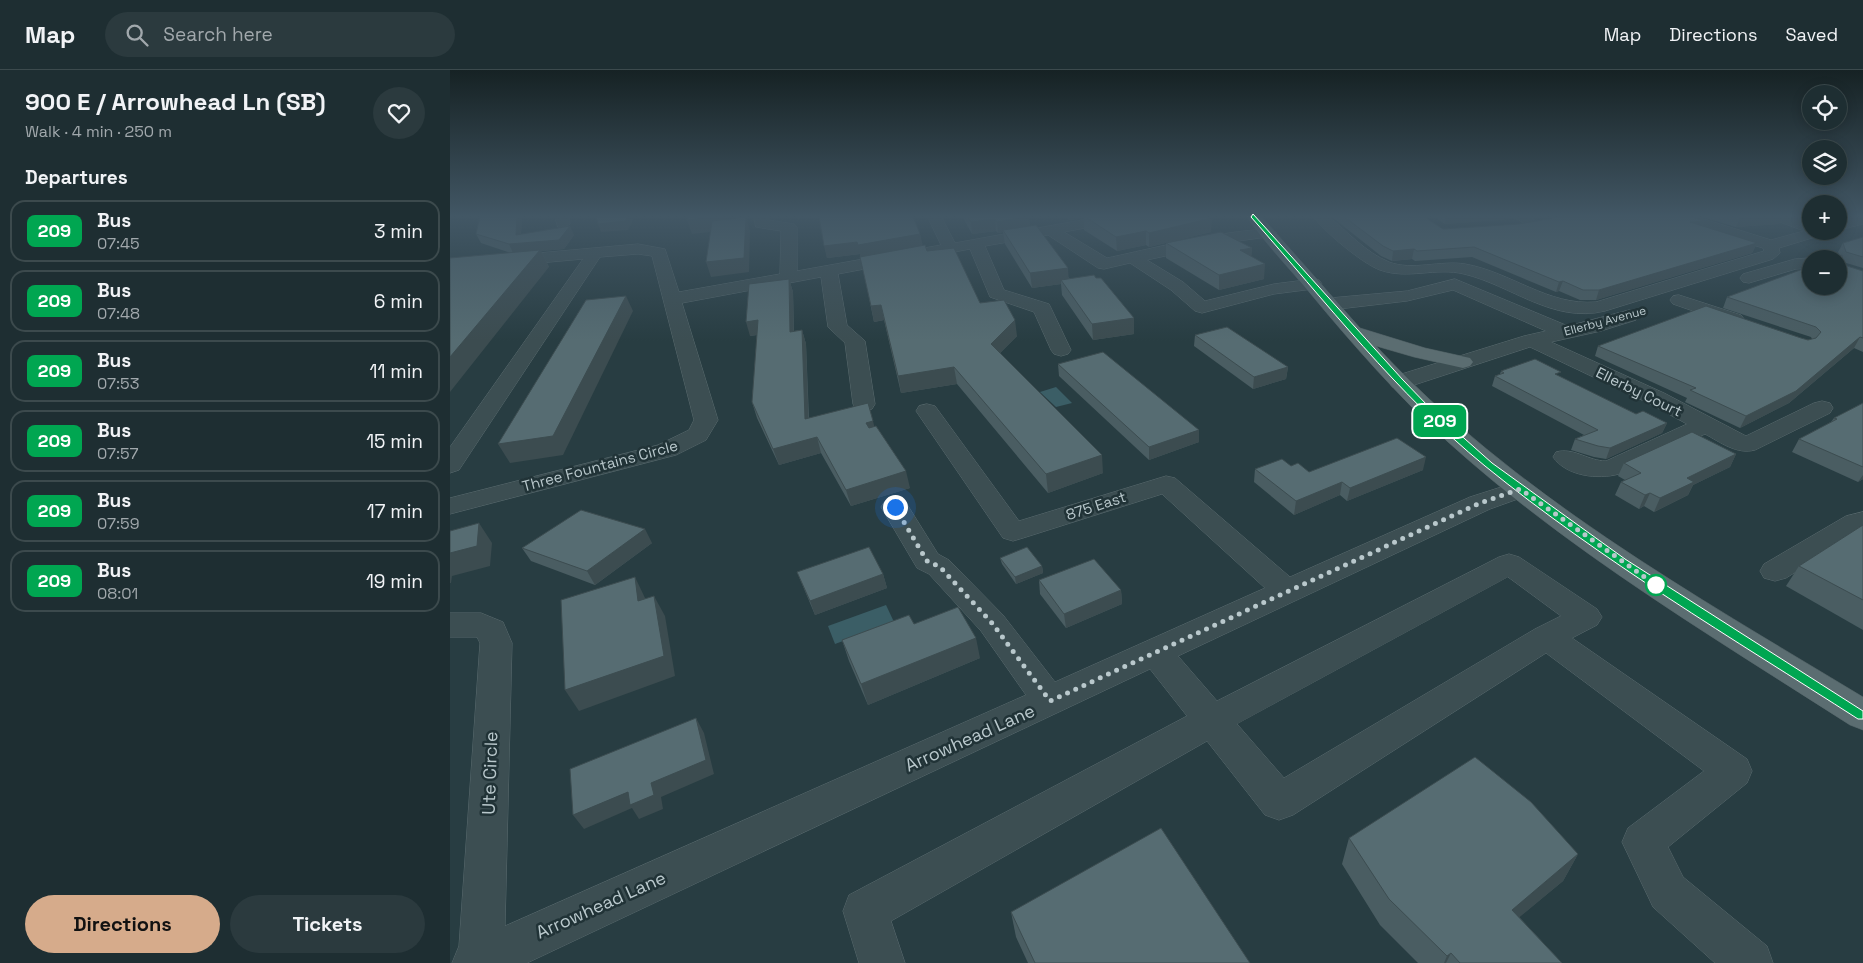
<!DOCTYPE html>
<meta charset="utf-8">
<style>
:root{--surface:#1e2e32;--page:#2b3a3e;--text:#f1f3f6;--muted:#a1a8ac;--line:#3c4a4d;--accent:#d6ab8b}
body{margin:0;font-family:"Space Grotesk",sans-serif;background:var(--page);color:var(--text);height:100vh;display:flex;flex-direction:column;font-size:19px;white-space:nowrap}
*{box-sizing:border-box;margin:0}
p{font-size:16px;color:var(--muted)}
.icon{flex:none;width:28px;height:28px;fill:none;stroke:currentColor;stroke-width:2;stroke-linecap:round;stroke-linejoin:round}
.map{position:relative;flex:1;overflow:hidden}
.details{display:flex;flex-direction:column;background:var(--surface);width:450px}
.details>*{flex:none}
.badge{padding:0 10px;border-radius:8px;font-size:18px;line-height:32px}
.tools{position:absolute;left:1352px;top:15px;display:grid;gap:10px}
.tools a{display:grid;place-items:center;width:45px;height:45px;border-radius:50%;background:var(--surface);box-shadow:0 2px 12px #0003,0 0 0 1px var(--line);font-size:25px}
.you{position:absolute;width:25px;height:25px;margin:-12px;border:4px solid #fff;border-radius:50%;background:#1a73e8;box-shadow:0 0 0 8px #1a73e833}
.map>.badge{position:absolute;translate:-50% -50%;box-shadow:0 0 0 2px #fff}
h2{padding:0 25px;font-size:19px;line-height:45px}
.round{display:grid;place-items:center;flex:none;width:52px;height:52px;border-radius:26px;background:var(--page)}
.headline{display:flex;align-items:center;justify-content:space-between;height:85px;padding:0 25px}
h1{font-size:24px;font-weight:700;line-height:38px}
.primary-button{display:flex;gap:10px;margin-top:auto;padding:10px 25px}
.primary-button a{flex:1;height:58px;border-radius:30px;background:var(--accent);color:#111;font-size:20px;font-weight:700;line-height:58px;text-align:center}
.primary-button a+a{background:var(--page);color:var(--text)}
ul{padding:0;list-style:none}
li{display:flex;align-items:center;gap:15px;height:62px;margin:0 10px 8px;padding:0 15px;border:2px solid var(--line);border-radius:15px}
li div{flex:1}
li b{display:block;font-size:19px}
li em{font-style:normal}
li .badge{min-width:55px;font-weight:700;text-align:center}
header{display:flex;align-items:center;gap:30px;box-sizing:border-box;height:70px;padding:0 25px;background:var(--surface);border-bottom:1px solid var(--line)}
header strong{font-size:24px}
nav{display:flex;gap:28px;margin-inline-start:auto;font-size:18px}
.search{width:350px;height:45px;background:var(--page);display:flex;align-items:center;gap:12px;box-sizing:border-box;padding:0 18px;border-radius:28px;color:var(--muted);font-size:19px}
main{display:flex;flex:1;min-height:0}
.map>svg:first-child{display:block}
.water{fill:#3b5e66}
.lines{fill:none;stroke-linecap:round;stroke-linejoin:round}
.minor-casing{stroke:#5a6b6f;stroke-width:1}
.major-casing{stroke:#495a5e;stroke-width:1}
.minor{fill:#3c4e52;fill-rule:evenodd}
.major{fill:#5b6d71;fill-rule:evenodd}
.wall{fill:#4a5d62}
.shaded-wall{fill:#3c4c50}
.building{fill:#566c72;stroke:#3c4c50}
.line{fill:#00a651;stroke:#fff}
.walk{stroke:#b9c8cc;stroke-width:5;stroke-dasharray:0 9}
.stop-dot{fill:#fff;stroke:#00a651;stroke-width:2.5}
.labels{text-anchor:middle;stroke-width:5;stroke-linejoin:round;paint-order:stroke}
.far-street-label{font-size:12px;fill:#b9c8cc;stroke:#213337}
.street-label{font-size:15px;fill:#b9c8cc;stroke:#213337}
.near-street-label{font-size:18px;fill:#b9c8cc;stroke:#213337}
</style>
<header>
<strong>Map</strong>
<div class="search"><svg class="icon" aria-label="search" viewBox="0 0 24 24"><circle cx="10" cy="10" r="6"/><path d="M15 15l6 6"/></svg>Search here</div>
<nav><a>Map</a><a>Directions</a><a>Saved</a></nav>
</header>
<main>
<section class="details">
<div class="headline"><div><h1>900 E / Arrowhead Ln (SB)</h1><p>Walk · 4 min · 250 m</p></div><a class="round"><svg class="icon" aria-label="heart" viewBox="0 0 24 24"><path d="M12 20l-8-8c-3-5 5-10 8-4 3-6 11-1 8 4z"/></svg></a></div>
<h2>Departures</h2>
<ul>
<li><span class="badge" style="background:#00a651;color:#fff">209</span><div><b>Bus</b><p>07:45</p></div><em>3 min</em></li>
<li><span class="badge" style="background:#00a651;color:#fff">209</span><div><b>Bus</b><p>07:48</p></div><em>6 min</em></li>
<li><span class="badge" style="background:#00a651;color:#fff">209</span><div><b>Bus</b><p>07:53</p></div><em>11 min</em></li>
<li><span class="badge" style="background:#00a651;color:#fff">209</span><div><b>Bus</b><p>07:57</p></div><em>15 min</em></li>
<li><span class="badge" style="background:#00a651;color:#fff">209</span><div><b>Bus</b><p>07:59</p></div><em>17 min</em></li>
<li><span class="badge" style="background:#00a651;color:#fff">209</span><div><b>Bus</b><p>08:01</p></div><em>19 min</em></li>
</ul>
<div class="primary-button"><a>Directions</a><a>Tickets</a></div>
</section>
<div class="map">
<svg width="1413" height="893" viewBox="0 0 1413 893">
<rect width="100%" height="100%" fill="#283d42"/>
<g class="water">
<path d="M 606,317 L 622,333 L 606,337 L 590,322 Z"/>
<path d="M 436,535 L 444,552 L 385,574 L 378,556 Z"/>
</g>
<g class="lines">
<g class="minor-casing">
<g id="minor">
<path d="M 105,146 L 119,146 L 120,154 L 113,158 L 108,157 Z"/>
<path d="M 304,146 L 318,146 L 318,150 L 344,154 L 347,157 L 347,201 L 491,175 L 477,146 L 491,146 L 505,173 L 654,146 L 683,146 L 681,149 L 676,150 L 614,162 L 657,188 C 679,184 817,149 827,163 L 824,166 L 774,173 L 697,190 L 733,212 L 755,231 L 824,214 L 863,209 L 869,210 L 872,214 L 869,218 L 863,219 L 824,224 L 752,243 L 745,241 L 721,220 L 680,193 L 654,199 L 648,198 L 598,165 L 535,176 L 554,220 L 599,234 L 601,238 L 621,280 L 618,284 L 611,286 L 604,284 L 601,280 L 584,242 L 540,227 L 520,179 L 388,204 L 397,255 L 415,271 L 425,334 L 422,339 L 414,341 L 406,339 L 403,334 L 395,273 L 378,257 L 371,207 L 232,233 L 268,350 L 256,370 L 226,385 L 0,444 L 0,428 L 208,375 L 239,360 L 244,350 L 202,186 L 188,184 L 150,187 L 9,400 L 0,403 L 0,377 L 133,189 L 0,201 L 0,191 L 188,174 L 215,179 L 229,222 L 330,204 L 331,161 L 306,157 Z"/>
<path d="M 863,146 L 878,146 C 898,162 915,182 939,192 C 962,201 991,190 1015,194 C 1061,202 1098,236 1146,232 L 1314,181 L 1313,178 L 1257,161 L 1227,149 L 1225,146 L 1244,146 L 1321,170 L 1354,161 L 1322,149 L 1320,146 L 1340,146 L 1361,153 L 1361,161 L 1377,161 L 1375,164 L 1329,178 L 1330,183 L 1323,189 L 1155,241 C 1103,254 1061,215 1014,204 C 986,197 958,210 930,200 C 913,194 873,161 863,146 Z"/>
<path d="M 1062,146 L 1079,146 L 1090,154 L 1083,158 Z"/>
<path d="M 1409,146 L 1413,146 L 1413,154 L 1389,160 L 1389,151 Z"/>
<path d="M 1361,188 L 1364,189 L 1361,189 L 1361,198 L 1346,199 L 1299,213 L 1293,212 L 1290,208 L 1293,204 L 1345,189 Z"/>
<path d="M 1005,209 L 1118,256 L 1179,240 L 1186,242 L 1188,246 L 1186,250 L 1151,261 L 1101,272 L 1214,323 L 1296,366 L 1364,333 L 1372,331 L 1380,333 L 1383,338 L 1380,343 L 1305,380 C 1287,385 1270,372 1255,364 L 1169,404 C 1148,410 1116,406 1103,387 L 1106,382 C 1124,377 1138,391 1156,391 L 1237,354 L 1198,333 L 1080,277 L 958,317 L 950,319 L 942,317 L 939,312 L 942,307 L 1074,266 L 1096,261 L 1003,220 L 957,231 L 880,240 L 874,238 L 871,234 L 874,230 L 880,228 L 957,221 Z"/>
<path d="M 1229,225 L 1291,245 L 1294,249 L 1291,253 L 1284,255 L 1223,234 L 1220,230 L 1223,226 Z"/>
<path d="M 477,334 L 485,336 L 569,451 L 716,406 L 725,408 L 840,507 L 1020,427 L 1070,411 L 1079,413 L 1083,419 L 1079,425 L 1040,439 L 728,586 L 767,631 L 1049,487 L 1059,484 L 1069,487 L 1147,539 L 1152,547 L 1147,555 L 1122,568 L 1297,689 L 1302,701 L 1297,713 L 1218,777 L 1233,807 L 1317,876 L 1323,893 L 1265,893 L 1203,837 L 1172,772 L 1178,758 L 1254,701 L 1096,583 L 843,745 L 829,750 L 815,745 L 757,671 L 441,851 L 455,893 L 409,893 L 393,841 L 399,825 L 737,646 L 700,599 L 77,893 L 2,893 L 9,876 L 30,573 L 27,567 L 0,567 L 0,543 L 31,543 L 53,552 L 62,573 L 55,856 L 576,625 L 531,561 L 479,504 L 467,498 L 431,437 L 435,431 L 445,429 L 455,431 L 488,484 L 499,490 L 553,545 L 605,612 L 815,518 L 712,424 L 573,468 L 563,471 L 553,468 L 466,341 L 469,336 ZM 1058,507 L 1111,546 L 1085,559 L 834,708 L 787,654 Z"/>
<path d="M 1413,442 L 1413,460 L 1336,508 L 1325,511 L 1314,508 L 1310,501 L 1314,494 L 1396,446 Z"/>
</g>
</g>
<g class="major-casing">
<path id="major" d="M 796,146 L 811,146 L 910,258 L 975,278 L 1020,288 L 1023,292 L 1020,296 L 1013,298 L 964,287 L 926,276 C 1064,424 1241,523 1413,627 L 1413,660 L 1400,655 C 1263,567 1120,482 998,372 C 948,326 903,275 860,223 C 839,198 815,173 796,146 Z"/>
</g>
<use href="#minor" class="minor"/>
<use href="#major" class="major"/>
</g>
<g class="wall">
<path d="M 30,146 L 72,146 L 71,164 L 124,165 L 114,179 L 91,181 L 99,197 L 61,183 L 31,173 L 26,164 Z"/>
<path d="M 346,146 L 463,146 L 470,164 L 472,176 L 530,233 L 567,266 L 550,283 L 653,403 L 598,423 L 507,314 L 451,323 L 434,250 L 424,252 L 410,184 L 377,188 L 369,147 L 347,149 Z"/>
<path d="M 512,146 L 578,146 L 580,156 L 619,208 L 684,248 L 684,264 L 643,270 L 612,225 L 611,214 L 582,218 L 555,174 L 553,162 L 548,163 L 546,161 L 522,164 Z"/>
<path d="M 612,146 L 756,146 L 761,162 L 699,177 L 696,175 L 667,181 L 634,160 L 634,148 L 620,150 Z"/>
<path d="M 883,146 L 973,146 L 993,159 L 1254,151 L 1252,156 L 1307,173 L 1302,183 L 1146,230 L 1130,230 L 1109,221 L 1106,222 L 1022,187 L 965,191 L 962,189 L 942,191 L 931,186 L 882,147 Z"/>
<path d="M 983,146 L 1100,146 L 995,154 Z"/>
<path d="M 1249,146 L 1333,146 L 1329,154 L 1286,157 Z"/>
<path d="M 1344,146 L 1361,146 L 1361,151 Z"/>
<path d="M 1413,167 L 1413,198 L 1393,192 L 1394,195 L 1413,201 L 1413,282 L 1404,278 L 1339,333 L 1290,358 L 1235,332 L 1237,328 L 1145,286 L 1148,276 L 1351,268 L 1358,270 L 1362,269 L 1361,267 L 1273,238 L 1277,227 L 1390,186 L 1388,182 L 1393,173 Z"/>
<path d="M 716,173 L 802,178 L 801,187 L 814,209 L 769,220 L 716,188 Z"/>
<path d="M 339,209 L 343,222 L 344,261 L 352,260 L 356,274 L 359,348 L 424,357 L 460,418 L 401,436 L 371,383 L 329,395 L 307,348 L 302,332 L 307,265 L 300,266 Z"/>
<path d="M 745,265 L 838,297 L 836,309 L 803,319 L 744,276 Z"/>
<path d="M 608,294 L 749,372 L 699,390 L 609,306 Z"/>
<path d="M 1051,301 L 1109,306 L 1186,344 L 1217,353 L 1212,363 L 1156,389 L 1144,387 L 1121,380 L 1125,369 L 1134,365 L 1042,316 L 1045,306 L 1050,304 Z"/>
<path d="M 1413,333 L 1413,409 L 1408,412 L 1342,382 L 1349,369 L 1381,352 L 1384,348 Z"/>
<path d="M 1286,384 L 1280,397 L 1243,415 L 1238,425 L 1204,442 L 1194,436 L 1189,439 L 1165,425 L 1171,412 L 1175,410 L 1168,406 L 1174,393 Z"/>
<path d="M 841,396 L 859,402 L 973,400 L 897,431 L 890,425 L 844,445 L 804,412 L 805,399 Z"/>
<path d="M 1413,455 L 1413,560 L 1336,516 L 1349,496 Z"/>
<path d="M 202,473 L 145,515 L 81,491 L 72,478 Z"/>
<path d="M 550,488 L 592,496 L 593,503 L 566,514 L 552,494 Z"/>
<path d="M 347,502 L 433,504 L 437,518 L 365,545 Z"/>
<path d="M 589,510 L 671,520 L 672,534 L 616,558 L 590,524 Z"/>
<path d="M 464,554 L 530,588 L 418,635 L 399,591 L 392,570 Z"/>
<path d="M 899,768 L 1128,784 L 1113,811 L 1069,847 L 1112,893 L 968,893 L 930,855 L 892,794 Z"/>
<path d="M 561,842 L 800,893 L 578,893 L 566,867 Z"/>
</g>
<g class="shaded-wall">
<path d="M 67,146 L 72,146 L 70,173 L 120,156 L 124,165 L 114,179 L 91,181 L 99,197 L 0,322 L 0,287 L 63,183 L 59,174 L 66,165 Z"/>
<path d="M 178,146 L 182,146 L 183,150 L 178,160 L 151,162 L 148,154 Z"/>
<path d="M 272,146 L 278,146 L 277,160 L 242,164 L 237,150 Z"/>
<path d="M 346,146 L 370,146 L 370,147 L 347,149 Z"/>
<path d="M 579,146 L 580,158 L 553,160 L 553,162 L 548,163 L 547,152 Z"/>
<path d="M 619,146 L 646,146 L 634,146 L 634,148 L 620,150 Z"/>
<path d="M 996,146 L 1100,146 L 995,154 Z"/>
<path d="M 1321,146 L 1333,146 L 1329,154 L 1286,157 L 1290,148 Z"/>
<path d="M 1389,146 L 1403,146 L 1389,149 Z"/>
<path d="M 296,147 L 300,161 L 299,202 L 261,207 L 256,192 Z"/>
<path d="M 762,148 L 761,162 L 699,177 L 699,163 Z"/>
<path d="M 545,149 L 546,161 L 522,164 L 521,152 Z"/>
<path d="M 1254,151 L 1250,160 L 1240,152 Z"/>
<path d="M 696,161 L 696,175 L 667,181 L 666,167 Z"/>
<path d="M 470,164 L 473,176 L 410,188 L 410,184 L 377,188 L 374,176 Z"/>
<path d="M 1307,173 L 1302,183 L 1146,230 L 1149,220 Z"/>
<path d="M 802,178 L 801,192 L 790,180 Z"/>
<path d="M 964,179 L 962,189 L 942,191 L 943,181 Z"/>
<path d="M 815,194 L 814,209 L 769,220 L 769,205 Z"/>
<path d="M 618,198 L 619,213 L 611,210 L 611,214 L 582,218 L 580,203 Z"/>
<path d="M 339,209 L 343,222 L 344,276 L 340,262 Z"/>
<path d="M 1113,211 L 1109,221 L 1106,222 L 1109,212 Z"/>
<path d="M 176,226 L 183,241 L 113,385 L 60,393 L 48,374 Z"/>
<path d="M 431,235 L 434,250 L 424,252 L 421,236 Z"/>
<path d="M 684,248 L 684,264 L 643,270 L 642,254 Z"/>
<path d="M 308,250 L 313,264 L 300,266 L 296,252 Z"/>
<path d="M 565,250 L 567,266 L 543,290 L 541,274 Z"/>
<path d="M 352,260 L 356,274 L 359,365 L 355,349 Z"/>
<path d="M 1410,267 L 1404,278 L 1339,333 L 1290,358 L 1296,346 Z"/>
<path d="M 504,297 L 507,314 L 451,323 L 448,306 Z"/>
<path d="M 838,297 L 836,309 L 803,319 L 804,307 Z"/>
<path d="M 423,351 L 427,367 L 420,369 L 416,353 Z"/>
<path d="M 1217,353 L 1212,363 L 1156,389 L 1160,378 Z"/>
<path d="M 749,360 L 749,372 L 699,390 L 699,377 Z"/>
<path d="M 367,367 L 371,383 L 329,395 L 323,379 Z"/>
<path d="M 1286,384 L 1280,397 L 1243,415 L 1238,425 L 1204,442 L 1210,428 L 1237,408 Z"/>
<path d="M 652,385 L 653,403 L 598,423 L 596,404 Z"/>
<path d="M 976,387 L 973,400 L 897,431 L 900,418 Z"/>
<path d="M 456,401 L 460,418 L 401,436 L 396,420 Z"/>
<path d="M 1413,405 L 1413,409 L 1408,412 Z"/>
<path d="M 892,412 L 890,425 L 844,445 L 846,431 Z"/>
<path d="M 1200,423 L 1194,436 L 1189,439 L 1195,425 Z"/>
<path d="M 29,453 L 42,473 L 40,496 L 2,506 L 1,513 L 0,513 L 0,483 Z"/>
<path d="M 195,459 L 202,473 L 145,515 L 137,501 Z"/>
<path d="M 592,496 L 593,503 L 566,514 L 565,507 Z"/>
<path d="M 433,504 L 437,518 L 365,545 L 360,531 Z"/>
<path d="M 185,507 L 195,528 L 199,551 L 188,531 Z"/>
<path d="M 671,520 L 672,534 L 616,558 L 614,544 Z"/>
<path d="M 204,526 L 215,546 L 225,606 L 129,641 L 115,620 Z"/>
<path d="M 526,568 L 530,588 L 418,635 L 411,614 Z"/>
<path d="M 246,648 L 254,663 L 264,704 L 211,727 L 213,739 L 189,749 L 182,738 L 134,759 L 123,745 L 178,722 L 201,713 Z"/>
<path d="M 1128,784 L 1113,811 L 1048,865 L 1062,840 Z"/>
<path d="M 1001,883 L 996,893 L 994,893 L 997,886 Z"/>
</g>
<g class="building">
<path d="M 30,146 L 67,146 L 66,165 L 120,156 L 109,170 L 59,174 L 26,164 Z"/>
<path d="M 146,146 L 178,146 L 175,151 L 148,154 Z"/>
<path d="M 238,146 L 272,146 L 237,150 Z"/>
<path d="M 369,146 L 463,146 L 470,164 L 408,175 L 407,172 L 374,176 Z"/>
<path d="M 517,146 L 579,146 L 547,152 L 545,149 L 521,152 Z"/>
<path d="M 634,146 L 756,146 L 762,148 L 699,163 L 696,161 L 666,167 Z"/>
<path d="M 893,146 L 973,146 L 993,159 L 1069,154 L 1114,146 L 1240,146 L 1254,151 L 1240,152 L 1307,173 L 1149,220 L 1133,220 L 1113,211 L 1109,212 L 1024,177 L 967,181 L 964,179 L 943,181 L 933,176 Z"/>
<path d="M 1282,146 L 1321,146 L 1290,148 Z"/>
<path d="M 296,147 L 294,188 L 256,192 L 262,151 Z"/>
<path d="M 586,155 L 618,198 L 580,203 L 553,160 Z"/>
<path d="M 771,162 L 802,178 L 790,180 L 815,194 L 769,205 L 716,173 Z"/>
<path d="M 1413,167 L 1413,187 L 1396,182 L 1393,173 Z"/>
<path d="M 475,175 L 477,181 L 504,178 L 530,233 L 554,230 L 565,250 L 541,274 L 652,385 L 596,404 L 504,297 L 448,306 L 431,235 L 421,236 L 410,187 Z"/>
<path d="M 90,180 L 0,287 L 0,188 Z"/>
<path d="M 1392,185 L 1394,195 L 1413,201 L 1413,268 L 1410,267 L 1346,321 L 1296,346 L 1240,320 L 1246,318 L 1148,276 L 1256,236 L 1351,268 L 1358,270 L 1366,268 L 1371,262 L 1366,257 L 1277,227 L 1361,196 L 1361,216 L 1389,216 L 1389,189 L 1381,189 Z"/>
<path d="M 644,205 L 646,208 L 651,208 L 684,248 L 642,254 L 611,210 Z"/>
<path d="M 339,209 L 340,262 L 352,260 L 355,349 L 418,333 L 423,351 L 416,353 L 419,358 L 426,356 L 456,401 L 396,420 L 367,367 L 323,379 L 302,332 L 308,250 L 296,252 L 299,214 Z"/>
<path d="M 176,226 L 103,366 L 48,374 L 136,230 Z"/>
<path d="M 777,257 L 838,297 L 804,307 L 745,265 Z"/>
<path d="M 653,282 L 749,360 L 699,377 L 608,294 Z"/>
<path d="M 1085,289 L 1111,302 L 1105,304 L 1186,344 L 1193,341 L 1217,353 L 1160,378 L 1148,376 L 1125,369 L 1148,360 L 1045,306 L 1054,303 L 1051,301 Z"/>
<path d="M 1413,333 L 1413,397 L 1349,369 L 1387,349 L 1384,348 Z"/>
<path d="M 1242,362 L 1286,384 L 1237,408 L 1244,412 L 1210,428 L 1200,423 L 1195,425 L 1171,412 L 1191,403 L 1174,393 Z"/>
<path d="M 947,368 L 976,387 L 900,418 L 892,412 L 846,431 L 805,399 L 832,389 L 841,396 L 848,393 L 859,402 Z"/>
<path d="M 131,440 L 195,459 L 137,501 L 72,478 Z"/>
<path d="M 29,453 L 27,476 L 0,483 L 0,461 Z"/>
<path d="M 1413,455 L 1413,530 L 1349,496 Z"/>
<path d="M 419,477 L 433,504 L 360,531 L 347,502 Z"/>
<path d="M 577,477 L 592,496 L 565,507 L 550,488 Z"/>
<path d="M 644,489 L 671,520 L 614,544 L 589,510 Z"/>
<path d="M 185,507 L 188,531 L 204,526 L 214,586 L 115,620 L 111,530 Z"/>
<path d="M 508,537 L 526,568 L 411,614 L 392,570 L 459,545 L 464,554 Z"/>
<path d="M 246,648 L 256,690 L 201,713 L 204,725 L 180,735 L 178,722 L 123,745 L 120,699 Z"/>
<path d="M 1025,687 L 1081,732 L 1128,784 L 1062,840 L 1112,893 L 1010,893 L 1001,883 L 997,886 L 939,829 L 899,768 Z"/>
<path d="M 711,758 L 800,893 L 585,893 L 561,842 Z"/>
</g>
<linearGradient id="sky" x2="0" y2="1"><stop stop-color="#162224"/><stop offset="0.54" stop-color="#425765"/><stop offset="1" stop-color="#425765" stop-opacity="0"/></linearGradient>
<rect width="1413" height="271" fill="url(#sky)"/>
<path class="line" d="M 803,144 L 953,310 L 979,337 L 1042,393 L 1175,489 L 1413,641 L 1413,649 L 1408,649 C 1282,568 1152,491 1035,396 C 947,324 876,232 801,147 Z"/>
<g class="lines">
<path class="walk" d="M 445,437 L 477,491 L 490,497 L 542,553 L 600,631 L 1030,433 L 1070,419 L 1206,515"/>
</g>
<circle class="stop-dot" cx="1206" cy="515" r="10"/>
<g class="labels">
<g class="far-street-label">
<text transform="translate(1155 251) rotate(-15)" y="4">Ellerby Avenue</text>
</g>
<g class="street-label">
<text transform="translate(1189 322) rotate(26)" y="5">Ellerby Court</text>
<text transform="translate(150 396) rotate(-15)" y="5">Three Fountains Circle</text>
<text transform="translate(646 436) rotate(-18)" y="5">875 East</text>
</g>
<g class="near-street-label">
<text transform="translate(520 668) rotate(-24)" y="6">Arrowhead Lane</text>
<text transform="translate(40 703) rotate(-88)" y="6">Ute Circle</text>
<text transform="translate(151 835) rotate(-24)" y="6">Arrowhead Lane</text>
</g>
</g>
</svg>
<div class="tools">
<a><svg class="icon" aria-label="locate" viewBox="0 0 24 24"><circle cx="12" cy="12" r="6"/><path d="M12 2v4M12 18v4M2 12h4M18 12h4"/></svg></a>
<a><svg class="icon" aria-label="layers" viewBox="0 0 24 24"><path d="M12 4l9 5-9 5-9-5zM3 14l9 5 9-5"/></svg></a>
<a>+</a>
<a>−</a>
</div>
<div class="you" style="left:445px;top:437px"></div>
<b class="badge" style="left:990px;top:351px;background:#00a651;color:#fff">209</b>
</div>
</main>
